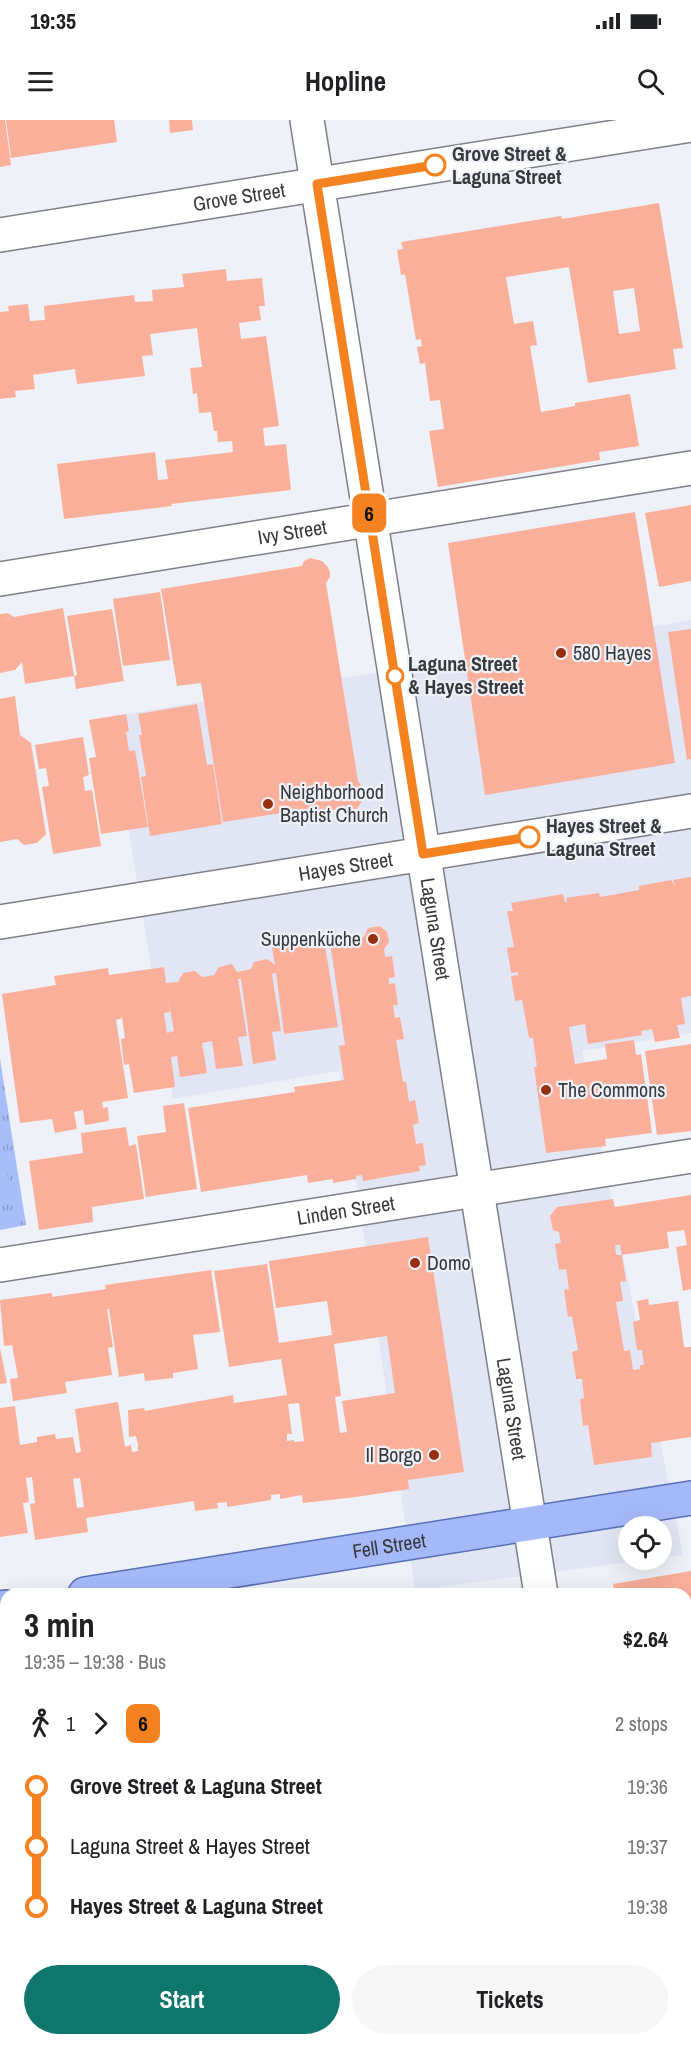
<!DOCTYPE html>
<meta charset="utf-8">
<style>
:root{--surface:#fff;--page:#f6f6f6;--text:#202124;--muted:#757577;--accent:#0f766e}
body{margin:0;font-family:"Archivo Narrow",sans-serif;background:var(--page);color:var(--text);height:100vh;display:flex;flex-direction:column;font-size:22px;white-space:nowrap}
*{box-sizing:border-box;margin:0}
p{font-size:20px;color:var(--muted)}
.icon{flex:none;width:33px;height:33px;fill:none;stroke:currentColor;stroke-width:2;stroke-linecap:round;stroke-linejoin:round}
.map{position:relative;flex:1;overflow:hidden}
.panel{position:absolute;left:0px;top:1468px;width:692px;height:458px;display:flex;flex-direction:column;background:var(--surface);border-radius:18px 18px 0 0;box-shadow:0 6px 24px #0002}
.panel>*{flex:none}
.badge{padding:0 12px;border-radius:9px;font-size:21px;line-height:39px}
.tools{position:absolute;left:618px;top:1396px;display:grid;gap:12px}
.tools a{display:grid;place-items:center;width:54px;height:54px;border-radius:50%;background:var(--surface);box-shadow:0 6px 24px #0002;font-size:30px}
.map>.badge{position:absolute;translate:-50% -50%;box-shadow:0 0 0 3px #fff}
.legs{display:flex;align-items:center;gap:9px;height:66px;padding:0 24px;font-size:20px}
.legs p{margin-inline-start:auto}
.headline{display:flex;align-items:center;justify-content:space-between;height:102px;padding:0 24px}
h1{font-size:33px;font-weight:700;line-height:45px}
.cta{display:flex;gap:12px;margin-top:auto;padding:12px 24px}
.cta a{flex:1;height:69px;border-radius:36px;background:var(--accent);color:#fff;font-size:24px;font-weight:700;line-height:69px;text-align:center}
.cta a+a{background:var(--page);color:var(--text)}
ul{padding:0 24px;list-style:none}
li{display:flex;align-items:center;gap:21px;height:60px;font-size:22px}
li i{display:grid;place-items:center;width:9px;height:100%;margin:0 8px;background:currentColor}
li i::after{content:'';width:15px;height:15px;margin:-8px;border:4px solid;border-radius:50%;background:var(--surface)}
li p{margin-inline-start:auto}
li:first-child i{background:linear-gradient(#0000 50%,currentColor 0)}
li:last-child i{background:linear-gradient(currentColor 50%,#0000 0)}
.status{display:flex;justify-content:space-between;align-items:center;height:42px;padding:0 30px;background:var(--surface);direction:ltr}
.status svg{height:16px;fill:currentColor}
header{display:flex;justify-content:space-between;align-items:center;height:78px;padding:0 24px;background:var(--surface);font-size:27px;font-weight:700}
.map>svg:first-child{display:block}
.built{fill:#e2e6f4}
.grass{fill:url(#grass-tufts)}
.pitch{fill:#a8bef9}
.building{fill:#faaf9b;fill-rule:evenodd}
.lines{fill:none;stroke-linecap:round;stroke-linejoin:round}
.minor-casing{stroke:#7d7f85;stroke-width:36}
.primary-casing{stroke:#586eb4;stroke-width:36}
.minor{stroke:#fff;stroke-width:33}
.primary{stroke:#a5b9f9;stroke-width:33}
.line-1-casing{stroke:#fff;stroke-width:14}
.line-1{stroke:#f58220;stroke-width:9}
.stop-1-dot{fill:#fff;stroke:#f58220;stroke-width:3}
.poi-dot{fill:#972f11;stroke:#eef1f7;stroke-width:2}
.labels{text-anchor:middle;stroke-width:4.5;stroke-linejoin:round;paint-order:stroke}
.stop-label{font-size:20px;font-weight:bold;fill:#38393c;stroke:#eef1f7;text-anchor:start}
.street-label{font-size:20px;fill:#38393c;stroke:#eef1f7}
.poi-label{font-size:20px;fill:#38393c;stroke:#eef1f7;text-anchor:start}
</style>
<div class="status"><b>19:35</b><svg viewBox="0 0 49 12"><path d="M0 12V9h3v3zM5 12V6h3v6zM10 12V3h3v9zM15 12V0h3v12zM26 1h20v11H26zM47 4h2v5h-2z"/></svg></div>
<header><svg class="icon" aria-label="menu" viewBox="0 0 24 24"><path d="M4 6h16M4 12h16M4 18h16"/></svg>Hopline<svg class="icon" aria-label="search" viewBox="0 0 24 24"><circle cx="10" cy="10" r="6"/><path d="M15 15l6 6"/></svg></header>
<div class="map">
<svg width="691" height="1925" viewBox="0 0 691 1925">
<defs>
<pattern id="grass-tufts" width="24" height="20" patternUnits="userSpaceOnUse" patternTransform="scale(1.5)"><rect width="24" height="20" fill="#a8bef9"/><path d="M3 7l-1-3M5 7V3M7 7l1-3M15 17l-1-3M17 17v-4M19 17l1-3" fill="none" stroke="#8a9bcb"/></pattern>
</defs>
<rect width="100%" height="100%" fill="#eef1f7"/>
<path class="built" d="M 691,500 L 691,913 L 582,931 L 683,1435 L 662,1438 L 662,1407 L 628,1407 L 628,1440 L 646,1440 L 415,1470 L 340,951 L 173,979 L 110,597 Z"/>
<path class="grass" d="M 0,939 L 26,1105 L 0,1110 Z"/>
<path class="pitch" d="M 0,1009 L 12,1084 L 0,1086 Z"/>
<g class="building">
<path d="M 0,0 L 5,0 L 11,45 L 0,47 Z"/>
<path d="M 6,0 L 114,0 L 117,22 L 11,38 Z"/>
<path d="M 169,0 L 192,0 L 193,10 L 170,13 Z"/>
<path d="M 659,83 L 683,228 L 673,229 L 676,249 L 588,263 L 569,147 L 506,157 L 514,204 L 533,201 L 537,225 L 530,226 L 541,292 L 575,286 L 575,283 L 630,274 L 639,326 L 599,332 L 600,340 L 438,367 L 429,311 L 444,309 L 440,280 L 430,281 L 425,243 L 420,244 L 417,227 L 422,226 L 421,219 L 416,220 L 405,154 L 401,155 L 397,130 L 403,129 L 401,122 L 561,96 L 562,99 ZM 634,168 L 640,211 L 619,214 L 613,171 Z"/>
<path d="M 226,149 L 227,161 L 262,158 L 265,186 L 259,186 L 261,200 L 239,203 L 241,219 L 266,216 L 279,306 L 263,308 L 265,326 L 286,324 L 291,370 L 171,384 L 172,386 L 64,399 L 57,344 L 155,332 L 158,360 L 168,359 L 165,340 L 233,332 L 232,321 L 218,322 L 217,311 L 214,311 L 211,292 L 199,293 L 197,273 L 193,274 L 190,248 L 202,247 L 197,208 L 150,214 L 153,235 L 142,236 L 145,256 L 77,264 L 75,249 L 33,255 L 35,269 L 15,271 L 16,277 L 0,279 L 0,192 L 9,191 L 8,186 L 28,184 L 30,201 L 45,200 L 44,186 L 134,175 L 135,182 L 153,181 L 152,170 L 184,167 L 182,154 Z"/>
<path d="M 691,385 L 691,461 L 659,467 L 645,393 Z"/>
<path d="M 635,392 L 675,643 L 485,675 L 448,423 Z"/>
<path d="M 310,438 L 322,441 L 327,446 L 330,452 L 330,457 L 326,463 L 358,661 L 365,671 L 365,676 L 357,689 L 349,691 L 339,689 L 295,696 L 295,691 L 223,702 L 201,563 L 177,566 L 161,469 L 302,446 L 304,441 Z"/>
<path d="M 160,472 L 170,540 L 123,546 L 113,479 Z"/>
<path d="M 63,488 L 74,556 L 25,564 L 22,542 L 15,550 L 0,553 L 0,494 L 8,493 L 14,497 Z"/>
<path d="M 112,489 L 124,561 L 76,569 L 74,556 L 77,555 L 67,496 Z"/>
<path d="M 691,509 L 691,639 L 687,640 L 668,512 Z"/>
<path d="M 15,576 L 20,615 L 31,623 L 46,714 L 37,723 L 24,725 L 17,719 L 0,722 L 0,579 Z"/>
<path d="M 197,584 L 207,645 L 213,644 L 222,704 L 150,716 L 141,657 L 146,656 L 139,615 L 142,615 L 138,594 Z"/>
<path d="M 126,594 L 129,611 L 126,612 L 129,631 L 135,630 L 148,707 L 101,714 L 89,638 L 96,637 L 89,600 Z"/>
<path d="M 83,617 L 89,655 L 83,657 L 85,671 L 92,670 L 101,726 L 53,734 L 42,667 L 49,666 L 46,648 L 39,649 L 35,625 Z"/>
<path d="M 691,757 L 691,876 L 681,878 L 685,904 L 677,905 L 680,918 L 655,922 L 652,909 L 641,911 L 642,915 L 588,924 L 585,904 L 569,907 L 575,944 L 607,939 L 605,924 L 634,920 L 636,935 L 641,934 L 652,1013 L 605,1019 L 606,1026 L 546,1033 L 534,947 L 537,947 L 533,918 L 529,918 L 522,880 L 515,881 L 511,856 L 518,855 L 518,852 L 511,853 L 507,828 L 514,827 L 507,791 L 513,791 L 511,783 L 563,774 L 565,782 L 567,781 L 566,778 L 599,773 L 600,777 L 639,770 L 639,766 L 671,760 L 675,766 L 673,760 Z"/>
<path d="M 380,806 L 387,812 L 389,822 L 384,829 L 385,837 L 392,836 L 395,857 L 389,858 L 389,864 L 395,863 L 398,885 L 393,885 L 395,898 L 400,897 L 404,919 L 396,920 L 403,962 L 406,962 L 409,982 L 415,980 L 419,1003 L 413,1005 L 416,1024 L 423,1023 L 426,1045 L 419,1046 L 420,1051 L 363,1061 L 362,1055 L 356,1056 L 356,1059 L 333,1063 L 333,1059 L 308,1063 L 307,1055 L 201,1072 L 188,988 L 295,972 L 294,967 L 344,960 L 339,926 L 345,925 L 330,822 L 364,817 L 368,808 Z"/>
<path d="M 307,815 L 315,821 L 324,819 L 338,907 L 284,914 L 276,853 L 272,854 L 281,911 L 272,912 L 276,940 L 253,944 L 241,859 L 238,859 L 247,916 L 238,917 L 243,946 L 216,949 L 212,921 L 202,923 L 207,953 L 180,957 L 177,936 L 171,937 L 175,967 L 134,973 L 129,944 L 124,945 L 121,919 L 125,918 L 122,898 L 116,900 L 128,978 L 102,982 L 103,988 L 108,987 L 109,1001 L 85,1005 L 83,990 L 74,992 L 77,1009 L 55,1013 L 52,999 L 20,1003 L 2,874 L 56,865 L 54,856 L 108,848 L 109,855 L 164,847 L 166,863 L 178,862 L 183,853 L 195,851 L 202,857 L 214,855 L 219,847 L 232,844 L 237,852 L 251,849 L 254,842 L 267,839 L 275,845 L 272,827 L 288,824 L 294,816 ZM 168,879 L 174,911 L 167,913 L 164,893 L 170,892 Z"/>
<path d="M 691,924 L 691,1011 L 657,1015 L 645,931 Z"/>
<path d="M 184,983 L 197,1069 L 146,1077 L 137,1016 L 166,1012 L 163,986 Z"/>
<path d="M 126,1007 L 129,1026 L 136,1024 L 144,1079 L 92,1087 L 93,1102 L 39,1110 L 29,1041 L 83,1033 L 81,1013 Z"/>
<path d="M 691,1075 L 691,1169 L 683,1171 L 676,1127 L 687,1125 L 684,1110 L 667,1112 L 669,1128 L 622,1135 L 620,1125 L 615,1125 L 616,1135 L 622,1135 L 626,1161 L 620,1162 L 623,1181 L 616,1182 L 624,1231 L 630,1230 L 633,1250 L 640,1249 L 640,1245 L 644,1245 L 642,1230 L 637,1230 L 633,1202 L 640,1200 L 637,1181 L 648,1179 L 649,1185 L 678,1181 L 684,1227 L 691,1227 L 691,1317 L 651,1323 L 652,1337 L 594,1345 L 588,1305 L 583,1306 L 580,1279 L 584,1278 L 582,1259 L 576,1259 L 572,1232 L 578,1230 L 572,1196 L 568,1197 L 564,1170 L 569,1169 L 566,1149 L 559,1150 L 555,1124 L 561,1123 L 559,1112 L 553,1110 L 550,1096 L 557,1087 L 613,1079 L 615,1087 Z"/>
<path d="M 428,1117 L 464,1352 L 408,1360 L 409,1369 L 356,1377 L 303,1383 L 302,1375 L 280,1379 L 280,1374 L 271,1375 L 271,1380 L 227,1387 L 227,1382 L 217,1383 L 218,1388 L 195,1391 L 194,1381 L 86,1398 L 88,1412 L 35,1420 L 30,1384 L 35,1383 L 32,1357 L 26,1358 L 29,1382 L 23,1383 L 28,1413 L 0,1417 L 0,1288 L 15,1286 L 20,1325 L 37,1322 L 37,1317 L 55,1314 L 56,1319 L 73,1317 L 76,1333 L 81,1332 L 75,1289 L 118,1282 L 125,1327 L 131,1325 L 132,1332 L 138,1331 L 138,1324 L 136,1316 L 129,1317 L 128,1290 L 144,1288 L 145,1291 L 233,1275 L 234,1283 L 287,1275 L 281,1239 L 229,1247 L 214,1151 L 267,1144 L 279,1223 L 332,1215 L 327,1181 L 276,1188 L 269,1141 ZM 387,1216 L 395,1273 L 342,1281 L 347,1312 L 340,1313 L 335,1277 L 341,1276 L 334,1224 ZM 299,1283 L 304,1321 L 294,1322 L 294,1320 L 287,1321 L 287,1314 L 292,1314 L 288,1284 ZM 80,1358 L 84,1387 L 77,1388 L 73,1359 Z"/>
<path d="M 211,1150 L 220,1212 L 193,1215 L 198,1249 L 173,1253 L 173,1258 L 145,1261 L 144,1253 L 119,1257 L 109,1189 L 107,1189 L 113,1227 L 108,1228 L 112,1255 L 65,1262 L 67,1273 L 13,1281 L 10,1259 L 18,1258 L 12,1225 L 4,1226 L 0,1180 L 52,1173 L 52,1177 L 106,1169 L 105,1165 Z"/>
<path d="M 0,1228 L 7,1263 L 0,1264 Z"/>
<path d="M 691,1451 L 691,1692 L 686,1693 L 686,1474 L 615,1474 L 613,1464 Z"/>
<path d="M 6,1560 L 6,1696 L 0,1697 L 0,1575 L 4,1575 L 2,1561 Z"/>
<path d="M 6,1705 L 6,1797 L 0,1798 L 0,1706 Z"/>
<path d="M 691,1750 L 691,1925 L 681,1925 L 680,1920 L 686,1920 L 686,1751 Z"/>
<path d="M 0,1899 L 1,1899 L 6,1925 L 0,1925 Z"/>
<path d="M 169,1920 L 204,1920 L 204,1925 L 170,1925 Z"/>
<path d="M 229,1920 L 259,1920 L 260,1925 L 214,1925 L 213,1922 Z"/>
<path d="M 335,1920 L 561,1920 L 562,1925 L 311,1925 Z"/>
</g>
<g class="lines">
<g class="minor-casing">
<g id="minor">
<path id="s1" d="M 307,0 L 541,1474"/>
<path id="s2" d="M 0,115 L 691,5"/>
<path id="s3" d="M 0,459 L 691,348"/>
<path id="s4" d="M 0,802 L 691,691"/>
<path id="s5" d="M 0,1145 L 691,1036"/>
<path d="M 686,1724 L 691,1723"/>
<path d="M 0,1833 L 6,1832"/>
<path d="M 613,1920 L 613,1925"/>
</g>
</g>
<g class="primary-casing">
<g id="primary">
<path id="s6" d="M 85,1474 L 691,1378"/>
<path d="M 0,1488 L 6,1487"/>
</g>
</g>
<use href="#minor" class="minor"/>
<use href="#primary" class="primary"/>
</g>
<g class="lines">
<g class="line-1-casing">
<path id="line-1" d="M 435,45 L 317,64 L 423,734 L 529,717"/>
</g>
<use href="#line-1" class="line-1"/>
</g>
<g class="stop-1-dot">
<circle cx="435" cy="45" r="10"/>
<circle cx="395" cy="556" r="8"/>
<circle cx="529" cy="717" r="10"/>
</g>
<g class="poi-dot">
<circle cx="561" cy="533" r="6"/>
<circle cx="268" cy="684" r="6"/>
<circle cx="373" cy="819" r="6"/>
<circle cx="546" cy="970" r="6"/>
<circle cx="415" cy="1143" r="6"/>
<circle cx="434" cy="1335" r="6"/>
</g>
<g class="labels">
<g class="stop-label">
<text x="452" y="41">Grove Street &amp;<tspan x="452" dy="23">Laguna Street</tspan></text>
<text x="408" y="551">Laguna Street<tspan x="408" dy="23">&amp; Hayes Street</tspan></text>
<text x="546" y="713">Hayes Street &amp;<tspan x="546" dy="23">Laguna Street</tspan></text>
</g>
<g class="street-label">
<text dy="7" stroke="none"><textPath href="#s2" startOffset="242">Grove Street</textPath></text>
<text dy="7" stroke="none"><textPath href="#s3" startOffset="296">Ivy Street</textPath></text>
<text dy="7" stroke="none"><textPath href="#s4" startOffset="350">Hayes Street</textPath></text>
<text dy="7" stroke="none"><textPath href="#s1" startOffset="819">Laguna Street</textPath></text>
<text dy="7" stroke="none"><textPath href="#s5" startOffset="350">Linden Street</textPath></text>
<text dy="7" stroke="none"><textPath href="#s1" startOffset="1305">Laguna Street</textPath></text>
<text dy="7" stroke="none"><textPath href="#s6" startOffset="308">Fell Street</textPath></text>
</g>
<g class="poi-label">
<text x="573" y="540">580 Hayes</text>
<text x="280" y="679">Neighborhood<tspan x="280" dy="23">Baptist Church</tspan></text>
<text x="361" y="826" text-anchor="end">Suppenküche</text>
<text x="558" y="977">The Commons</text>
<text x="427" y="1150">Domo</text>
<text x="422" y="1342" text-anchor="end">Il Borgo</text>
</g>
</g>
</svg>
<div class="tools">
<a><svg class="icon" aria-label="locate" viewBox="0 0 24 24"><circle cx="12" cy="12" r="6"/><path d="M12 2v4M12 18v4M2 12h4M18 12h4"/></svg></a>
</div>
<b class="badge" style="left:369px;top:393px;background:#f58220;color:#111">6</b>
<section class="panel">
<div class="headline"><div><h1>3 min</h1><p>19:35 – 19:38 · Bus</p></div><b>$2.64</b></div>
<div class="legs"><svg class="icon" aria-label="walk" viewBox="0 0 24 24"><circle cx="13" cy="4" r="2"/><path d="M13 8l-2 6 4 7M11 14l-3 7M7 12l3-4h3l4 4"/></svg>1<svg class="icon" aria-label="forward" viewBox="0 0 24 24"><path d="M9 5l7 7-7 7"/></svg><b class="badge" style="background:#f58220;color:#111">6</b><p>2 stops</p></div>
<ul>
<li><i style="color:#f58220"></i><b>Grove Street &amp; Laguna Street</b><p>19:36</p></li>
<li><i style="color:#f58220"></i><span>Laguna Street &amp; Hayes Street</span><p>19:37</p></li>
<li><i style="color:#f58220"></i><b>Hayes Street &amp; Laguna Street</b><p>19:38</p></li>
</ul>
<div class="cta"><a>Start</a><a>Tickets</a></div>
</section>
</div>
